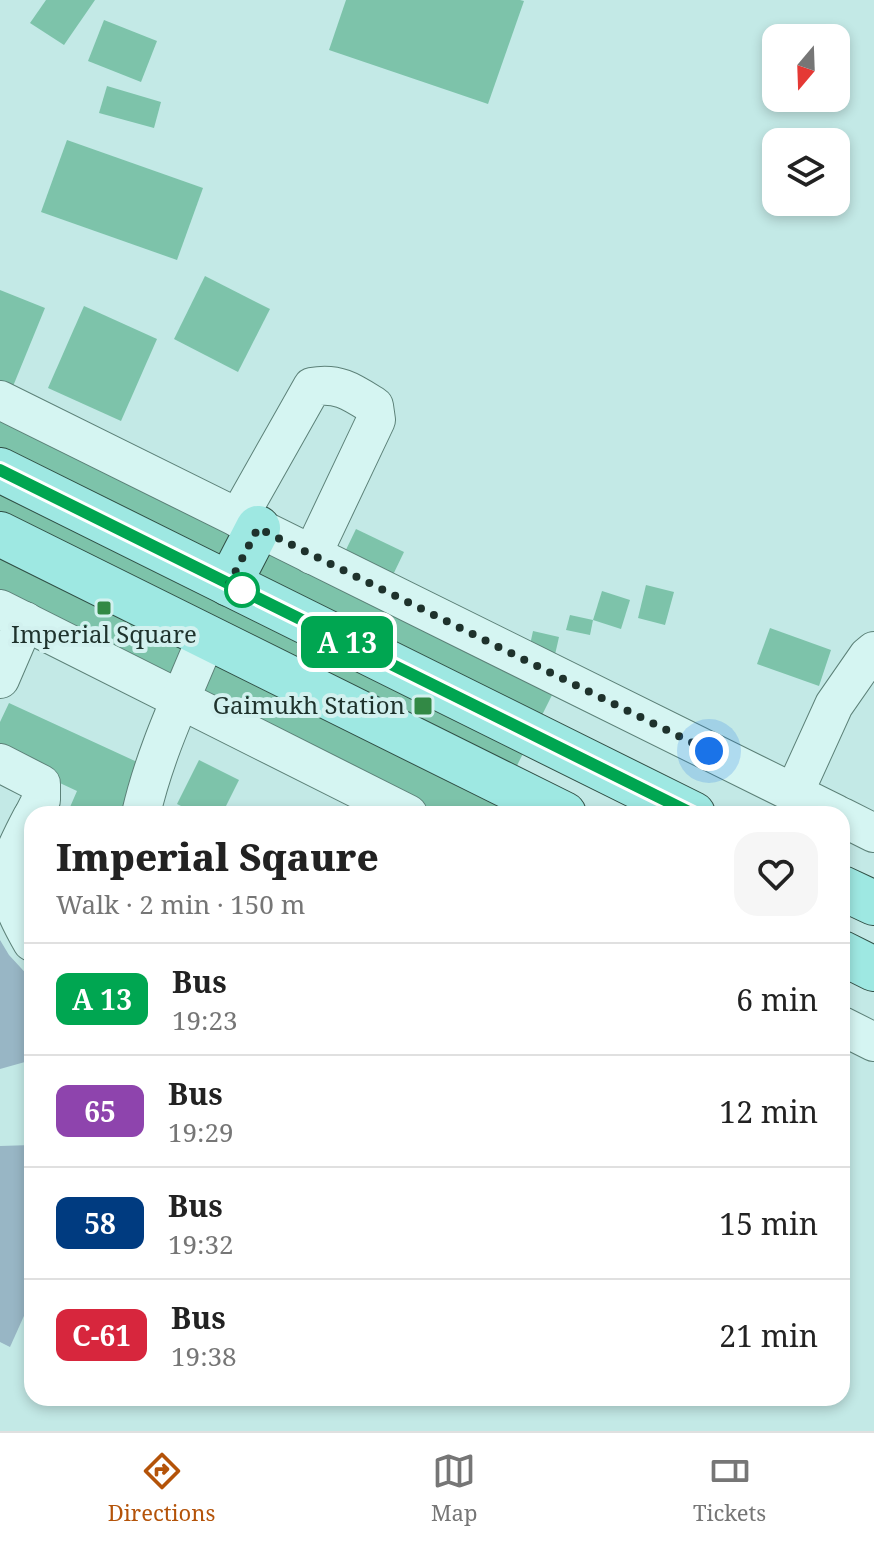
<!DOCTYPE html>
<meta charset="utf-8">
<style>
:root{--surface:#fff;--page:#f6f6f6;--text:#222;--muted:#767676;--line:#e0e0e0;--accent:#b45309}
body{margin:0;font-family:"Noto Serif",serif;background:var(--page);color:var(--text);height:100vh;display:flex;flex-direction:column;font-size:30px;white-space:nowrap}
*{box-sizing:border-box;margin:0}
p{font-size:26px;color:var(--muted)}
.icon{flex:none;width:44px;height:44px;fill:none;stroke:currentColor;stroke-width:2;stroke-linecap:round;stroke-linejoin:round}
.map{position:relative;flex:1;overflow:hidden}
.panel{position:absolute;left:24px;top:806px;width:826px;height:600px;display:flex;flex-direction:column;background:var(--surface);border-radius:24px;box-shadow:0 4px 12px #0003}
.panel>*{flex:none}
.badge{padding:0 16px;border-radius:12px;font-size:28px;line-height:52px}
.needle{width:52px;rotate:199deg}
.tools{position:absolute;left:762px;top:24px;display:grid;gap:16px}
.tools a{display:grid;place-items:center;width:88px;height:88px;border-radius:16px;background:var(--surface);box-shadow:0 4px 12px #0003;font-size:40px}
.you{position:absolute;width:40px;height:40px;margin:-20px;border:6px solid #fff;border-radius:50%;background:#1a73e8;box-shadow:0 0 0 12px #1a73e833}
.map>.badge{position:absolute;translate:-50% -50%;box-shadow:0 0 0 4px #fff}
.round{display:grid;place-items:center;flex:none;width:84px;height:84px;border-radius:24px;background:var(--page)}
.headline{display:flex;align-items:center;justify-content:space-between;height:136px;padding:0 32px}
h1{font-size:38px;font-weight:800;line-height:60px}
ul{padding:0;list-style:none}
li{display:flex;align-items:center;gap:24px;height:112px;padding:0 32px;border-top:2px solid var(--line)}
li div{flex:1}
li b{display:block;font-size:30px}
li em{font-style:normal}
li .badge{min-width:88px;font-weight:700;text-align:center}
.tabs{display:flex;justify-content:space-around;align-items:center;height:112px;border-top:2px solid var(--line);background:var(--surface);font-size:22px;color:var(--muted)}
.tabs a{display:grid;justify-items:center;gap:4px}
.tabs .selected{color:var(--accent)}
.map>svg:first-child{display:block}
.green{fill:#98b6c5}
.building{fill:#7dc3aa}
.lines{fill:none;stroke-linecap:round;stroke-linejoin:round}
.minor-casing{stroke:#5c8178;stroke-width:40}
.major-casing{stroke:#304f45;stroke-width:46}
.minor{stroke:#d5f5f2;stroke-width:38}
.major{stroke:#9ee8e2;stroke-width:44}
.line-casing{stroke:#fff;stroke-width:18}
.line{stroke:#00a651;stroke-width:12}
.walk{stroke:#1e322c;stroke-width:8;stroke-dasharray:0 14.4}
.stop-dot{fill:#fff;stroke:#00a651;stroke-width:4}
.poi-dot{fill:#328945;stroke:#d2f1ef;stroke-width:3}
.labels{text-anchor:middle;stroke-width:8;stroke-linejoin:round;paint-order:stroke}
.poi-label{font-size:24px;fill:#1e322c;stroke:#d2f1ef}
</style>
<div class="map">
<svg width="874" height="1431" viewBox="0 0 874 1431">
<rect width="100%" height="100%" fill="#c3e9e6"/>
<g class="green">
<path d="M 0,940 L 9,955 L 32,980 L 32,1060 L 0,1069 Z"/>
<path d="M 32,1145 L 32,1298 L 10,1347 L 0,1342 L 0,1146 Z"/>
</g>
<g class="building">
<path d="M 46,0 L 95,0 L 64,45 L 30,23 Z"/>
<path d="M 346,0 L 520,0 L 524,1 L 488,104 L 329,50 Z"/>
<path d="M 104,20 L 157,41 L 141,82 L 88,61 Z"/>
<path d="M 107,86 L 161,102 L 154,128 L 99,113 Z"/>
<path d="M 67,140 L 203,188 L 177,260 L 41,212 Z"/>
<path d="M 205,276 L 270,309 L 238,372 L 174,339 Z"/>
<path d="M 0,290 L 45,308 L 9,396 L 0,392 Z"/>
<path d="M 84,306 L 157,339 L 121,421 L 48,388 Z"/>
<path d="M 0,416 L 554,691 L 493,814 L 438,814 L 0,596 Z"/>
<path d="M 356,529 L 404,552 L 391,579 L 343,556 Z"/>
<path d="M 646,585 L 674,592 L 665,625 L 638,618 Z"/>
<path d="M 602,591 L 630,600 L 621,629 L 593,620 Z"/>
<path d="M 570,615 L 593,620 L 590,635 L 566,630 Z"/>
<path d="M 770,628 L 831,650 L 819,686 L 757,664 Z"/>
<path d="M 533,631 L 559,637 L 554,659 L 528,654 Z"/>
<path d="M 9,703 L 148,767 L 126,814 L 67,814 L 77,791 L 0,755 L 0,722 Z"/>
<path d="M 199,760 L 239,780 L 222,814 L 197,814 L 177,804 Z"/>
</g>
<g class="lines">
<g class="minor-casing">
<g id="minor">
<path d="M 0,400 L 836,814"/>
<path d="M 238,518 L 312,387 C 338,382 352,392 374,406 L 376,420 L 312,555"/>
<path d="M 0,609 L 408,814"/>
<path d="M 0,679 L 25,621"/>
<path d="M 0,763 L 41,784 L 41,800 L 34,814"/>
<path d="M 794,793 L 834,705 L 868,656 L 874,651"/>
<path d="M 141,814 C 155,752 183,695 207,636"/>
<path d="M 32,817 C 3,872 0,886 32,942"/>
<path d="M 842,817 L 874,833"/>
<path d="M 842,1026 L 874,1042"/>
</g>
</g>
<g class="major-casing">
<g id="major">
<path d="M 0,470 L 693,814"/>
<path d="M 0,534 L 564,814"/>
<path d="M 229,584 L 258,528"/>
<path d="M 842,888 L 874,903"/>
<path d="M 842,953 L 874,969"/>
</g>
</g>
<use href="#minor" class="minor"/>
<use href="#major" class="major"/>
</g>
<g class="lines">
<g class="line-casing">
<path id="line" d="M 0,470 L 693,814"/>
</g>
<use href="#line" class="line"/>
<path class="walk" d="M 242,590 L 229,584 L 258,528 L 709,751"/>
</g>
<circle class="stop-dot" cx="242" cy="590" r="16"/>
<g class="poi-dot">
<rect x="96" y="600" width="16" height="16" rx="4"/>
<rect x="413" y="696" width="20" height="20" rx="4"/>
</g>
<g class="labels">
<g class="poi-label">
<text x="104" y="643">Imperial Square</text>
<text x="405" y="714" text-anchor="end">Gaimukh Station</text>
</g>
</g>
</svg>
<div class="tools">
<a><svg class="needle" viewBox="-14 -14 28 28"><path d="M0-13l5 13h-10z" fill="#e53935"/><path d="M0 13l5-13h-10z" fill="#767676"/></svg></a>
<a><svg class="icon" aria-label="layers" viewBox="0 0 24 24"><path d="M12 4l9 5-9 5-9-5zM3 14l9 5 9-5"/></svg></a>
</div>
<div class="you" style="left:709px;top:751px"></div>
<b class="badge" style="left:347px;top:642px;background:#00a651;color:#fff">A 13</b>
<section class="panel">
<div class="headline"><div><h1>Imperial Sqaure</h1><p>Walk · 2 min · 150 m</p></div><a class="round"><svg class="icon" aria-label="heart" viewBox="0 0 24 24"><path d="M12 20l-8-8c-3-5 5-10 8-4 3-6 11-1 8 4z"/></svg></a></div>
<ul>
<li><span class="badge" style="background:#00a651;color:#fff">A 13</span><div><b>Bus</b><p>19:23</p></div><em>6 min</em></li>
<li><span class="badge" style="background:#8e44ad;color:#fff">65</span><div><b>Bus</b><p>19:29</p></div><em>12 min</em></li>
<li><span class="badge" style="background:#003b80;color:#fff">58</span><div><b>Bus</b><p>19:32</p></div><em>15 min</em></li>
<li><span class="badge" style="background:#d7263d;color:#fff">C-61</span><div><b>Bus</b><p>19:38</p></div><em>21 min</em></li>
</ul>
</section>
</div>
<nav class="tabs">
<a class="selected"><svg class="icon" aria-label="directions" viewBox="0 0 24 24"><path d="M12 3l9 9-9 9-9-9zM9 14v-3h6M13 9l2 2-2 2"/></svg>Directions</a>
<a><svg class="icon" aria-label="map" viewBox="0 0 24 24"><path d="M3 6l6-2 6 2 6-2v14l-6 2-6-2-6 2zM9 4v14M15 6v14"/></svg>Map</a>
<a><svg class="icon" aria-label="tickets" viewBox="0 0 24 24"><path d="M3 7h18v10H3zM15 7v10"/></svg>Tickets</a>
</nav>
